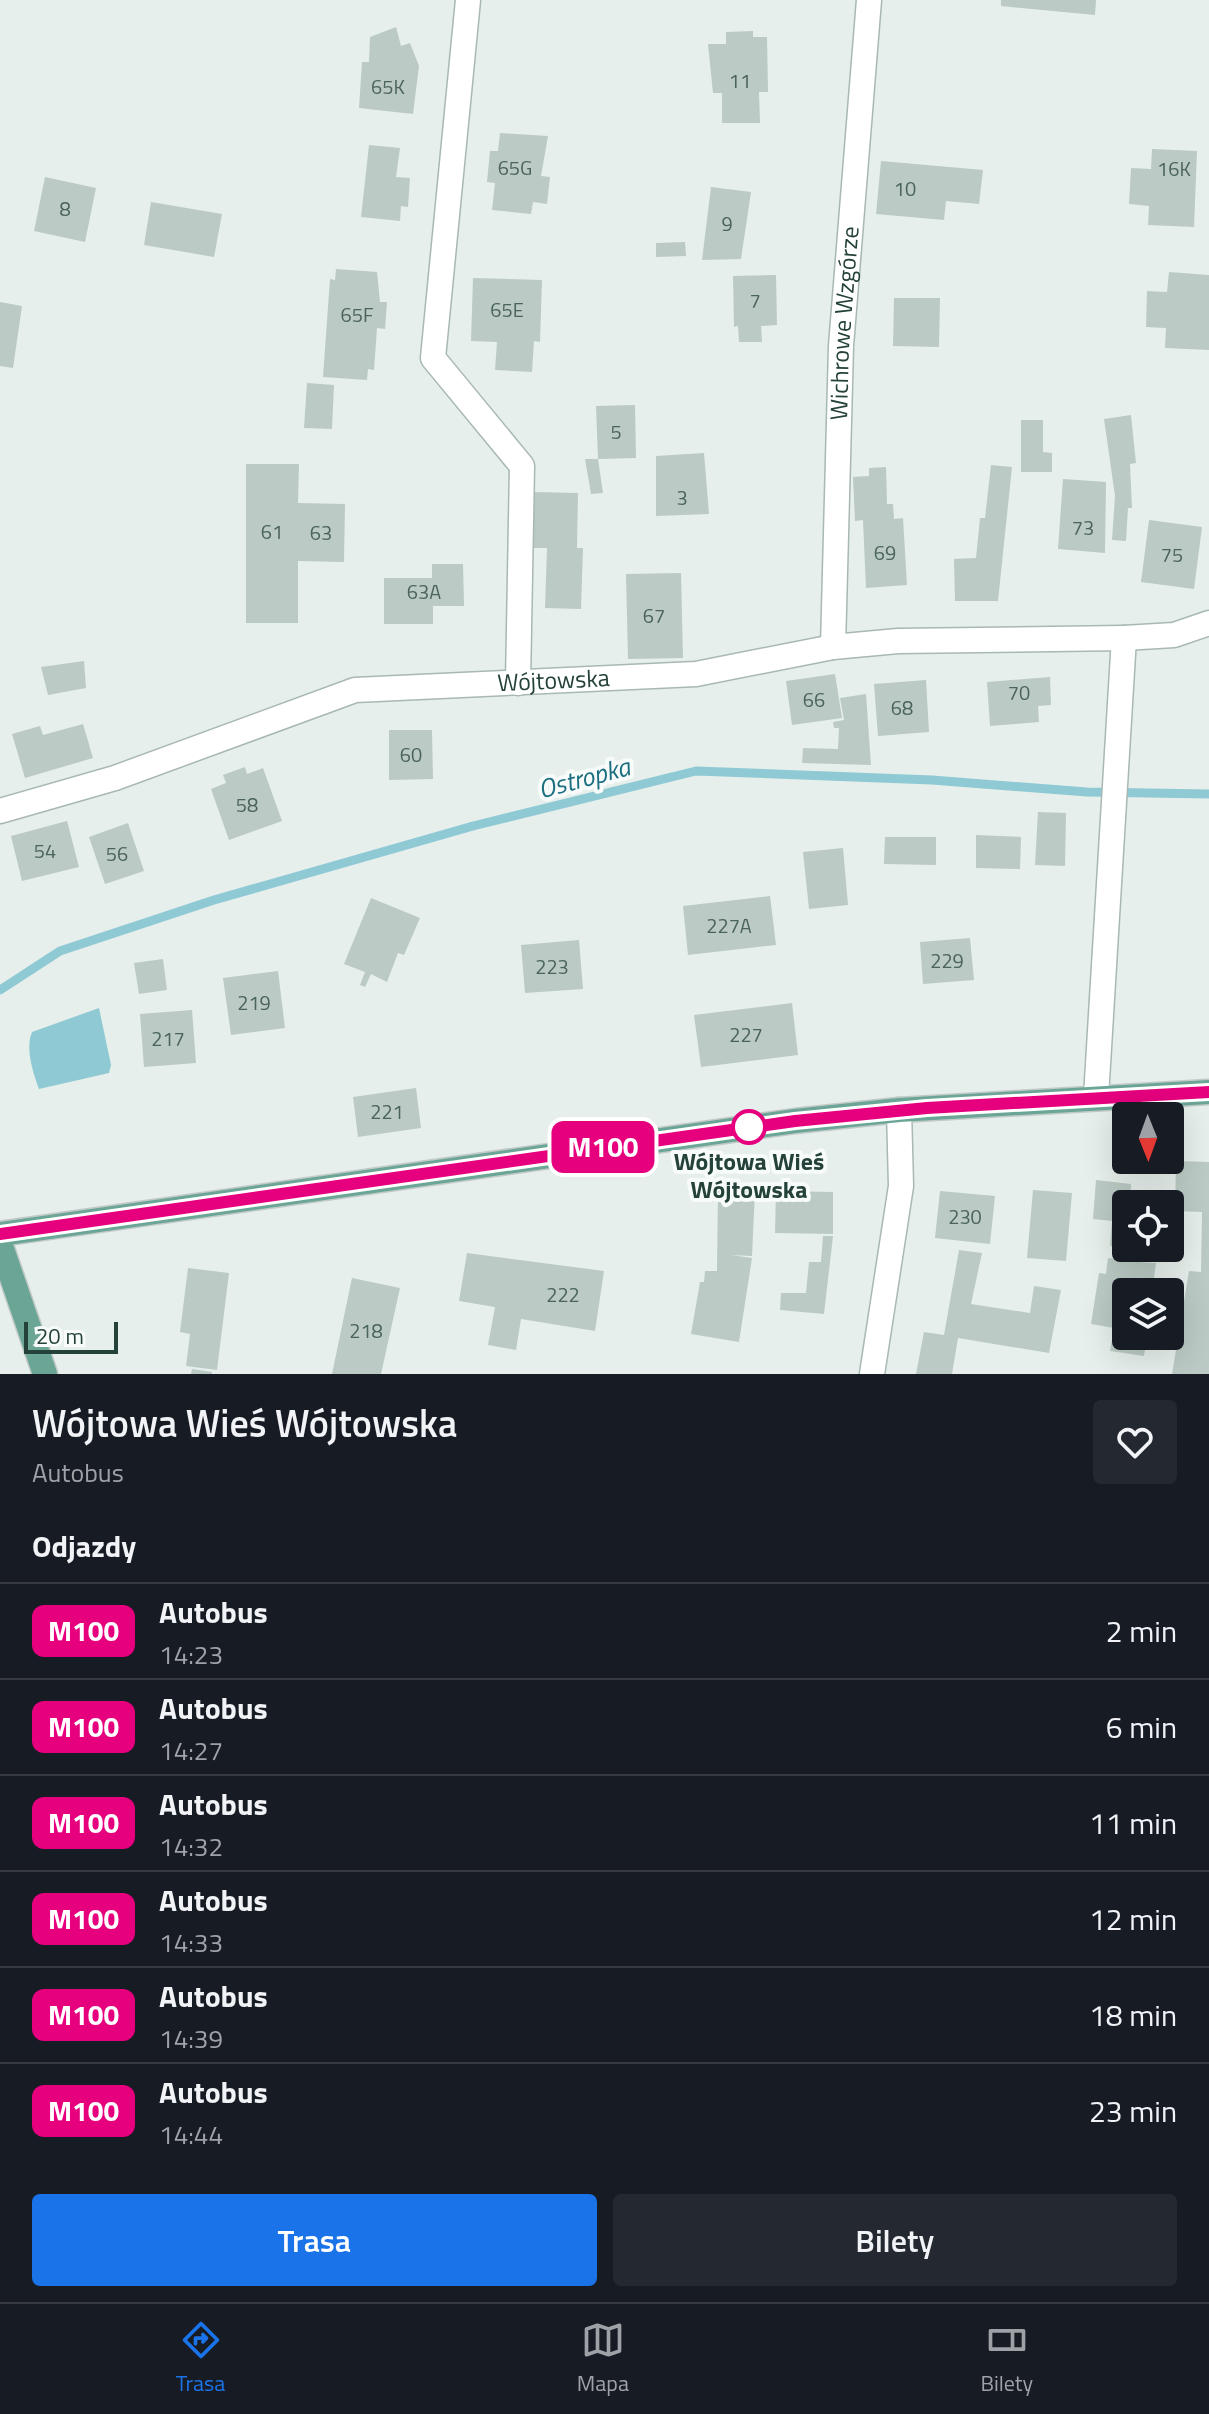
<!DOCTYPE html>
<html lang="pl">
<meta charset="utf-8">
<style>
:root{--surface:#171b24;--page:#242831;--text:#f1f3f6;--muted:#9ea1a6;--line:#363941;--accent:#1a73e8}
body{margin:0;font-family:"Titillium Web",sans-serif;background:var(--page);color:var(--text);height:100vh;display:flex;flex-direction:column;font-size:30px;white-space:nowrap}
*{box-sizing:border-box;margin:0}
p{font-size:26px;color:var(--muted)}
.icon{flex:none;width:44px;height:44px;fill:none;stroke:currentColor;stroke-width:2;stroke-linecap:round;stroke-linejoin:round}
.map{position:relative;height:1374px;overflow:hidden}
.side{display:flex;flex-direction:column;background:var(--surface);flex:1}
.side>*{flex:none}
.badge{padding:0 16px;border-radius:12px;font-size:28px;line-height:52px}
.needle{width:52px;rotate:179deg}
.tools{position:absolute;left:1112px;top:1102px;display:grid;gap:16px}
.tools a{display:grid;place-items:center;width:72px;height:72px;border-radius:8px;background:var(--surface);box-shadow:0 8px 32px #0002;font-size:40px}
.scale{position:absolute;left:24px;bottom:20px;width:94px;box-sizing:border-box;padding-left:8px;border:4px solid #24423a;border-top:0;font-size:22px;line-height:28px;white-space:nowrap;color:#24423a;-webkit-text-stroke:6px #f7fbf9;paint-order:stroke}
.map>.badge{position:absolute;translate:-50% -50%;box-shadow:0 0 0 4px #fff}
h2{padding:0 32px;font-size:30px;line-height:72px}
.round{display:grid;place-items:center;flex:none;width:84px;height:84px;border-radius:8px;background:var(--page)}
.summary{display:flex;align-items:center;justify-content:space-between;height:136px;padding:0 32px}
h1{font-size:38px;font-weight:600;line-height:60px}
.cta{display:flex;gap:16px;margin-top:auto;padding:16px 32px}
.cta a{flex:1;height:92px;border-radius:8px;background:var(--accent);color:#fff;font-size:32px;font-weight:600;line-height:92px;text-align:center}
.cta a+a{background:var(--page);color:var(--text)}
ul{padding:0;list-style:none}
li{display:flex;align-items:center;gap:24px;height:96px;padding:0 32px;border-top:2px solid var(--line)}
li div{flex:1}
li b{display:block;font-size:30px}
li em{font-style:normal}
li .badge{min-width:88px;font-weight:700;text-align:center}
.dock{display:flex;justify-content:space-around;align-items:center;height:112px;border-top:2px solid var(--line);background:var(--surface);font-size:22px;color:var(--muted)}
.dock a{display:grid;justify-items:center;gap:4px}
.dock .selected{color:var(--accent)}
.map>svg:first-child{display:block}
.water{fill:#8ec9d4}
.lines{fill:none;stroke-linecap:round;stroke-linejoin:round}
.stream{stroke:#8ec9d4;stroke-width:9}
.building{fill:#bbcac4}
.minor-casing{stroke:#a8b8b2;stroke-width:27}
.major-casing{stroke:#c2cac8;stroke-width:27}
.minor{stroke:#fff;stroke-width:24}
.major{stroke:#6aa596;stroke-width:24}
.line-casing{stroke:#fff;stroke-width:18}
.line{stroke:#e6007e;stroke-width:12}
.stop-dot{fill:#fff;stroke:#e6007e;stroke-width:4}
.labels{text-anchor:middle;stroke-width:8;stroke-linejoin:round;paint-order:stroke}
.number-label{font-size:20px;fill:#4a645c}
.street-label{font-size:24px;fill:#24423a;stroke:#f7fbf9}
.stop-label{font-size:24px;font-weight:bold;fill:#24423a;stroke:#f7fbf9}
.water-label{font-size:26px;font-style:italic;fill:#1c6f80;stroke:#f7fbf9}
</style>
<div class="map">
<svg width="1209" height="1374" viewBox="0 0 1209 1374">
<rect width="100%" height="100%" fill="#e6efeb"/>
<path class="water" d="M 99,1008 L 111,1065 L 109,1073 L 39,1089 C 33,1073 25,1048 32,1032 Z"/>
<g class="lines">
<path class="stream" d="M 0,990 L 60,951 L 214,900 L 473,826 L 696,771 L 932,780 L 1087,792 L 1209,794"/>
</g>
<g class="building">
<path d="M 1001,0 L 1096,0 L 1095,15 L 1001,6 Z"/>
<path d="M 396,27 L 401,46 L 410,43 L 419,66 L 413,114 L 359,108 L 362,62 L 369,62 L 370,37 Z"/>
<path d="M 753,31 L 753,37 L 767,37 L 768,92 L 759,92 L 760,123 L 722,123 L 722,93 L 713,93 L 708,44 L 726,44 L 726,32 Z"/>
<path d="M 500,133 L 548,136 L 541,176 L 550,177 L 547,204 L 533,202 L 531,214 L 492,210 L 495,183 L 487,182 L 490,151 L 498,151 Z"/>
<path d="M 369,145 L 400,148 L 396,177 L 410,178 L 408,207 L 401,206 L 400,221 L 361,217 Z"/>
<path d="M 1152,149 L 1197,151 L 1194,227 L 1148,225 L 1149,206 L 1129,204 L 1131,168 L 1151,169 Z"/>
<path d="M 881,161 L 983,170 L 979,204 L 946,201 L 944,220 L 876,214 Z"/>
<path d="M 45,177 L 96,188 L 85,242 L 34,231 Z"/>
<path d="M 711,187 L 751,192 L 741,259 L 702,260 Z"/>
<path d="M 151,202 L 222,214 L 214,257 L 144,245 Z"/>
<path d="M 685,242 L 686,256 L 656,257 L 656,243 Z"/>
<path d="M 336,269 L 377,272 L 380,302 L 387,302 L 385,329 L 377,328 L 374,370 L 368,369 L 367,380 L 323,377 L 330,279 L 335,280 Z"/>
<path d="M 1169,272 L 1209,275 L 1209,350 L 1165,348 L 1166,328 L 1146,327 L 1147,291 L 1167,292 Z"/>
<path d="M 776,275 L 777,325 L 761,326 L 762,342 L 739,342 L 738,326 L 734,327 L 733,276 Z"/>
<path d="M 473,278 L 542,280 L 540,342 L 534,341 L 532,372 L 495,370 L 497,342 L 471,341 Z"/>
<path d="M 894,298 L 940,298 L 939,347 L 893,346 Z"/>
<path d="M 0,302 L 22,306 L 13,368 L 0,366 Z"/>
<path d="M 307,383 L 334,385 L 332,429 L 304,428 Z"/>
<path d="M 635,405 L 636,458 L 598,459 L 596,406 Z"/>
<path d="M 1131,415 L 1136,463 L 1130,464 L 1132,508 L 1128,508 L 1126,541 L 1112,540 L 1115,496 L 1104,419 Z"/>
<path d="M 1021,420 L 1043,420 L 1043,452 L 1052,453 L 1052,472 L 1021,472 Z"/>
<path d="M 704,453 L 709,514 L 656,516 L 656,456 Z"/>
<path d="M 585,459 L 598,459 L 603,493 L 591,494 Z"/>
<path d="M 246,464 L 299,464 L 298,503 L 345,504 L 344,562 L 298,561 L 298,623 L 246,623 Z"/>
<path d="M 991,465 L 1012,467 L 998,601 L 955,601 L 954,559 L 976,558 L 980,518 L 985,518 Z"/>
<path d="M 886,467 L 887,504 L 893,504 L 894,519 L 903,518 L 907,585 L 866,588 L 863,520 L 855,521 L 853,477 L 869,476 L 869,468 Z"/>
<path d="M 1063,479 L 1106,482 L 1105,553 L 1058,549 Z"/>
<path d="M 533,492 L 578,493 L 577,548 L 583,548 L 581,609 L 545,608 L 547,548 L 531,548 Z"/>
<path d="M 1149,520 L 1202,527 L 1194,589 L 1141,582 Z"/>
<path d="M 432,564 L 463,564 L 464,606 L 433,606 L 433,624 L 384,624 L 384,578 L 432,578 Z"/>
<path d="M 681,573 L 683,658 L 628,659 L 626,574 Z"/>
<path d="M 84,661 L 86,688 L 48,695 L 41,667 Z"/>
<path d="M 835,674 L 842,718 L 792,725 L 786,681 Z"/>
<path d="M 1050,677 L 1051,705 L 1038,706 L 1039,722 L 990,726 L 987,682 Z"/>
<path d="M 926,680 L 929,732 L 878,736 L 874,684 Z"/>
<path d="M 866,694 L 871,765 L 802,763 L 803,748 L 838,749 L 839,728 L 834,728 L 833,722 L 844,720 L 840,698 Z"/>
<path d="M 83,724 L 93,758 L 25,778 L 12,734 L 40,726 L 43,735 Z"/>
<path d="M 389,730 L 432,730 L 433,779 L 389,780 Z"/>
<path d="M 245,767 L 247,774 L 263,768 L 282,821 L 229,840 L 211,789 L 226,783 L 223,775 Z"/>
<path d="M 1038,812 L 1066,813 L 1065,866 L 1035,865 Z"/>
<path d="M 67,821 L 79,867 L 22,881 L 11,836 Z"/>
<path d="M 128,823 L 144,871 L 105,884 L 89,837 Z"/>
<path d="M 976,835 L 1021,837 L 1020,869 L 976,868 Z"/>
<path d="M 885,837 L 936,837 L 936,865 L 884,864 Z"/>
<path d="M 843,848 L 848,905 L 809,909 L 803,852 Z"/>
<path d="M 770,896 L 776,945 L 688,955 L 683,906 Z"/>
<path d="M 371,898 L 420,918 L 404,955 L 398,953 L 387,982 L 371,974 L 365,987 L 360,985 L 365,972 L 344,964 Z"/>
<path d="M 970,938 L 974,980 L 923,984 L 920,942 Z"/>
<path d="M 579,940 L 583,989 L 525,993 L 521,945 Z"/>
<path d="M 163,959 L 167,990 L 139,994 L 134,963 Z"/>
<path d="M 278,971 L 285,1028 L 231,1035 L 223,978 Z"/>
<path d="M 792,1003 L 798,1055 L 701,1067 L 694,1015 Z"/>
<path d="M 192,1010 L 196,1063 L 144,1067 L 140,1014 Z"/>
<path d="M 416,1088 L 421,1128 L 358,1137 L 353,1097 Z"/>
<path d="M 1176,1161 L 1209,1162 L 1209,1374 L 1172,1374 L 1189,1271 L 1201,1272 L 1202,1212 L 1175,1211 Z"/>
<path d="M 1096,1180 L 1131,1184 L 1130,1204 L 1126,1204 L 1125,1248 L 1110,1246 L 1112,1221 L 1093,1219 Z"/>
<path d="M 718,1189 L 755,1191 L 752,1256 L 731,1255 L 752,1258 L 739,1342 L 691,1334 L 700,1282 L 704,1282 L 705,1271 L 717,1271 Z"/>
<path d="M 1033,1190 L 1072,1193 L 1066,1261 L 1027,1258 Z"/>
<path d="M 776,1191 L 833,1192 L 833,1234 L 775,1233 Z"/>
<path d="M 940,1191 L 995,1196 L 990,1244 L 935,1238 Z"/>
<path d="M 823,1236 L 833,1236 L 824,1314 L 780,1310 L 781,1293 L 806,1293 L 809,1262 L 821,1262 Z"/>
<path d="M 1127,1248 L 1146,1248 L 1139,1262 L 1156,1263 L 1152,1292 L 1126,1292 L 1126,1336 L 1147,1336 L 1144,1356 L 1110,1351 L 1114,1328 L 1091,1324 L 1099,1273 L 1106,1274 L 1108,1258 L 1125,1260 Z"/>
<path d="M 959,1250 L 982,1253 L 971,1304 L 1030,1313 L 1034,1286 L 1061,1290 L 1049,1353 L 958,1338 L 952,1374 L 916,1374 L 924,1332 L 944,1335 Z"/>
<path d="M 467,1253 L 604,1271 L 595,1331 L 521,1319 L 516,1350 L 488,1345 L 495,1307 L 459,1301 Z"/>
<path d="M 188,1268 L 229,1273 L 217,1370 L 186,1366 L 190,1334 L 180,1332 Z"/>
<path d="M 352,1278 L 400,1288 L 381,1374 L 332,1374 Z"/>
<path d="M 192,1369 L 212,1372 L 212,1374 L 191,1374 Z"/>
</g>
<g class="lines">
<g class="minor-casing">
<g id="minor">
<path d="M 468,0 L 433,358 L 522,466 L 518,683"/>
<path d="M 1124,638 L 1174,635 L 1209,623"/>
<path id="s1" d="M 833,647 L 841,346 L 869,0"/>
<path id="s2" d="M 0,811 L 115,778 L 355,690 L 696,674 L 833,647 L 898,641 L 1124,638 L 1096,1097"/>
<path d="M 872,1374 L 901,1186 L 899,1110"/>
</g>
</g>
<g class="major-casing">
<g id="major">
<path d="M 0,1234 L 795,1121 L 899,1110 L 1209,1092"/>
<path d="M 0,1243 L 45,1374"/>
</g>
</g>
<use href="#minor" class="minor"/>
<use href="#major" class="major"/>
</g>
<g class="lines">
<g class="line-casing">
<path id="line" d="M 0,1234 L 795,1121 L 927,1108 L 1209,1092"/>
</g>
<use href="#line" class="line"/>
</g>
<circle class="stop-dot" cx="749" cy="1127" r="16"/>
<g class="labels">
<g class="number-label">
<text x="740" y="88">11</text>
<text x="388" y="94">65K</text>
<text x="515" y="175">65G</text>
<text x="1174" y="176">16K</text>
<text x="905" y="196">10</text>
<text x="65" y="216">8</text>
<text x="727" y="231">9</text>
<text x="755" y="308">7</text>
<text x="507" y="317">65E</text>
<text x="357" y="322">65F</text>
<text x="616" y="439">5</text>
<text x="682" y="505">3</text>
<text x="1083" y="535">73</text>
<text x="272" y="539">61</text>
<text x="321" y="540">63</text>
<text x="885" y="560">69</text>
<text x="1172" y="562">75</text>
<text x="424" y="599">63A</text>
<text x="654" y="623">67</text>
<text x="1019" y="700">70</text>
<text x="814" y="707">66</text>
<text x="902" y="715">68</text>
<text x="411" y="762">60</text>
<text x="247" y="812">58</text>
<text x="45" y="858">54</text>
<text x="117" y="861">56</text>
<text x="729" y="933">227A</text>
<text x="947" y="968">229</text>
<text x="552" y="974">223</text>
<text x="254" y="1010">219</text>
<text x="746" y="1042">227</text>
<text x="168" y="1046">217</text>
<text x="387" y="1119">221</text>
<text x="965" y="1224">230</text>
<text x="563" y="1302">222</text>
<text x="366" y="1338">218</text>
</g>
<g class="street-label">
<text dy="8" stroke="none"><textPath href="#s1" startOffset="324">Wichrowe Wzgórze</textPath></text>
<text dy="8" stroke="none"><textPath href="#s2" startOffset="574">Wójtowska</textPath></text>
</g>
<g class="stop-label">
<text x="749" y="1170">Wójtowa Wieś<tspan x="749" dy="28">Wójtowska</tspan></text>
</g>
<g class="water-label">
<text transform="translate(584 778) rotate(-15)" y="9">Ostropka</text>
</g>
</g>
</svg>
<div class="tools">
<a><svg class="needle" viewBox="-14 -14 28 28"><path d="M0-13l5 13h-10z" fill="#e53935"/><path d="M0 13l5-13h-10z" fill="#9ea1a6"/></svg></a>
<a><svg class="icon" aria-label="locate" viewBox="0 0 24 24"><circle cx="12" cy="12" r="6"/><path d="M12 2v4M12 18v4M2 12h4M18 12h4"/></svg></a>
<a><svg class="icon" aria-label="layers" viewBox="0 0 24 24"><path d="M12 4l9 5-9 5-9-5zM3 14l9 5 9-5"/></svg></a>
</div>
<div class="scale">20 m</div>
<b class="badge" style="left:603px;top:1147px;background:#e6007e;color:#fff">M100</b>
</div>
<section class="side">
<div class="summary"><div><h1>Wójtowa Wieś Wójtowska</h1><p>Autobus</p></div><a class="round"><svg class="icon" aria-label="heart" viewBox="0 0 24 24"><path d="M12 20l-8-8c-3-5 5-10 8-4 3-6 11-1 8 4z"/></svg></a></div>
<h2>Odjazdy</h2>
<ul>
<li><span class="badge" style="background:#e6007e;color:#fff">M100</span><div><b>Autobus</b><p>14:23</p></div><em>2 min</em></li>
<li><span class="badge" style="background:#e6007e;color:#fff">M100</span><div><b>Autobus</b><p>14:27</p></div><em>6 min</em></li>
<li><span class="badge" style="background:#e6007e;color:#fff">M100</span><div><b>Autobus</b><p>14:32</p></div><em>11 min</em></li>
<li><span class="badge" style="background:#e6007e;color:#fff">M100</span><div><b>Autobus</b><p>14:33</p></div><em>12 min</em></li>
<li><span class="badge" style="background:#e6007e;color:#fff">M100</span><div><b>Autobus</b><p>14:39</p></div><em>18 min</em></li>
<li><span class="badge" style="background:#e6007e;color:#fff">M100</span><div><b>Autobus</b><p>14:44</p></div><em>23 min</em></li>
</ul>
<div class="cta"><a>Trasa</a><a>Bilety</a></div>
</section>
<nav class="dock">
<a class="selected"><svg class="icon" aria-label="directions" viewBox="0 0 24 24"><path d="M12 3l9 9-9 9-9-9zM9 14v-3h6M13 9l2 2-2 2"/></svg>Trasa</a>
<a><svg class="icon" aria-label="map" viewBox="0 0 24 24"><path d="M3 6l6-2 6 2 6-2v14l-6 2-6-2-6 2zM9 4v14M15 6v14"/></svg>Mapa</a>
<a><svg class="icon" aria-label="tickets" viewBox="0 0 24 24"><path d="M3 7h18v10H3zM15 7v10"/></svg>Bilety</a>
</nav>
